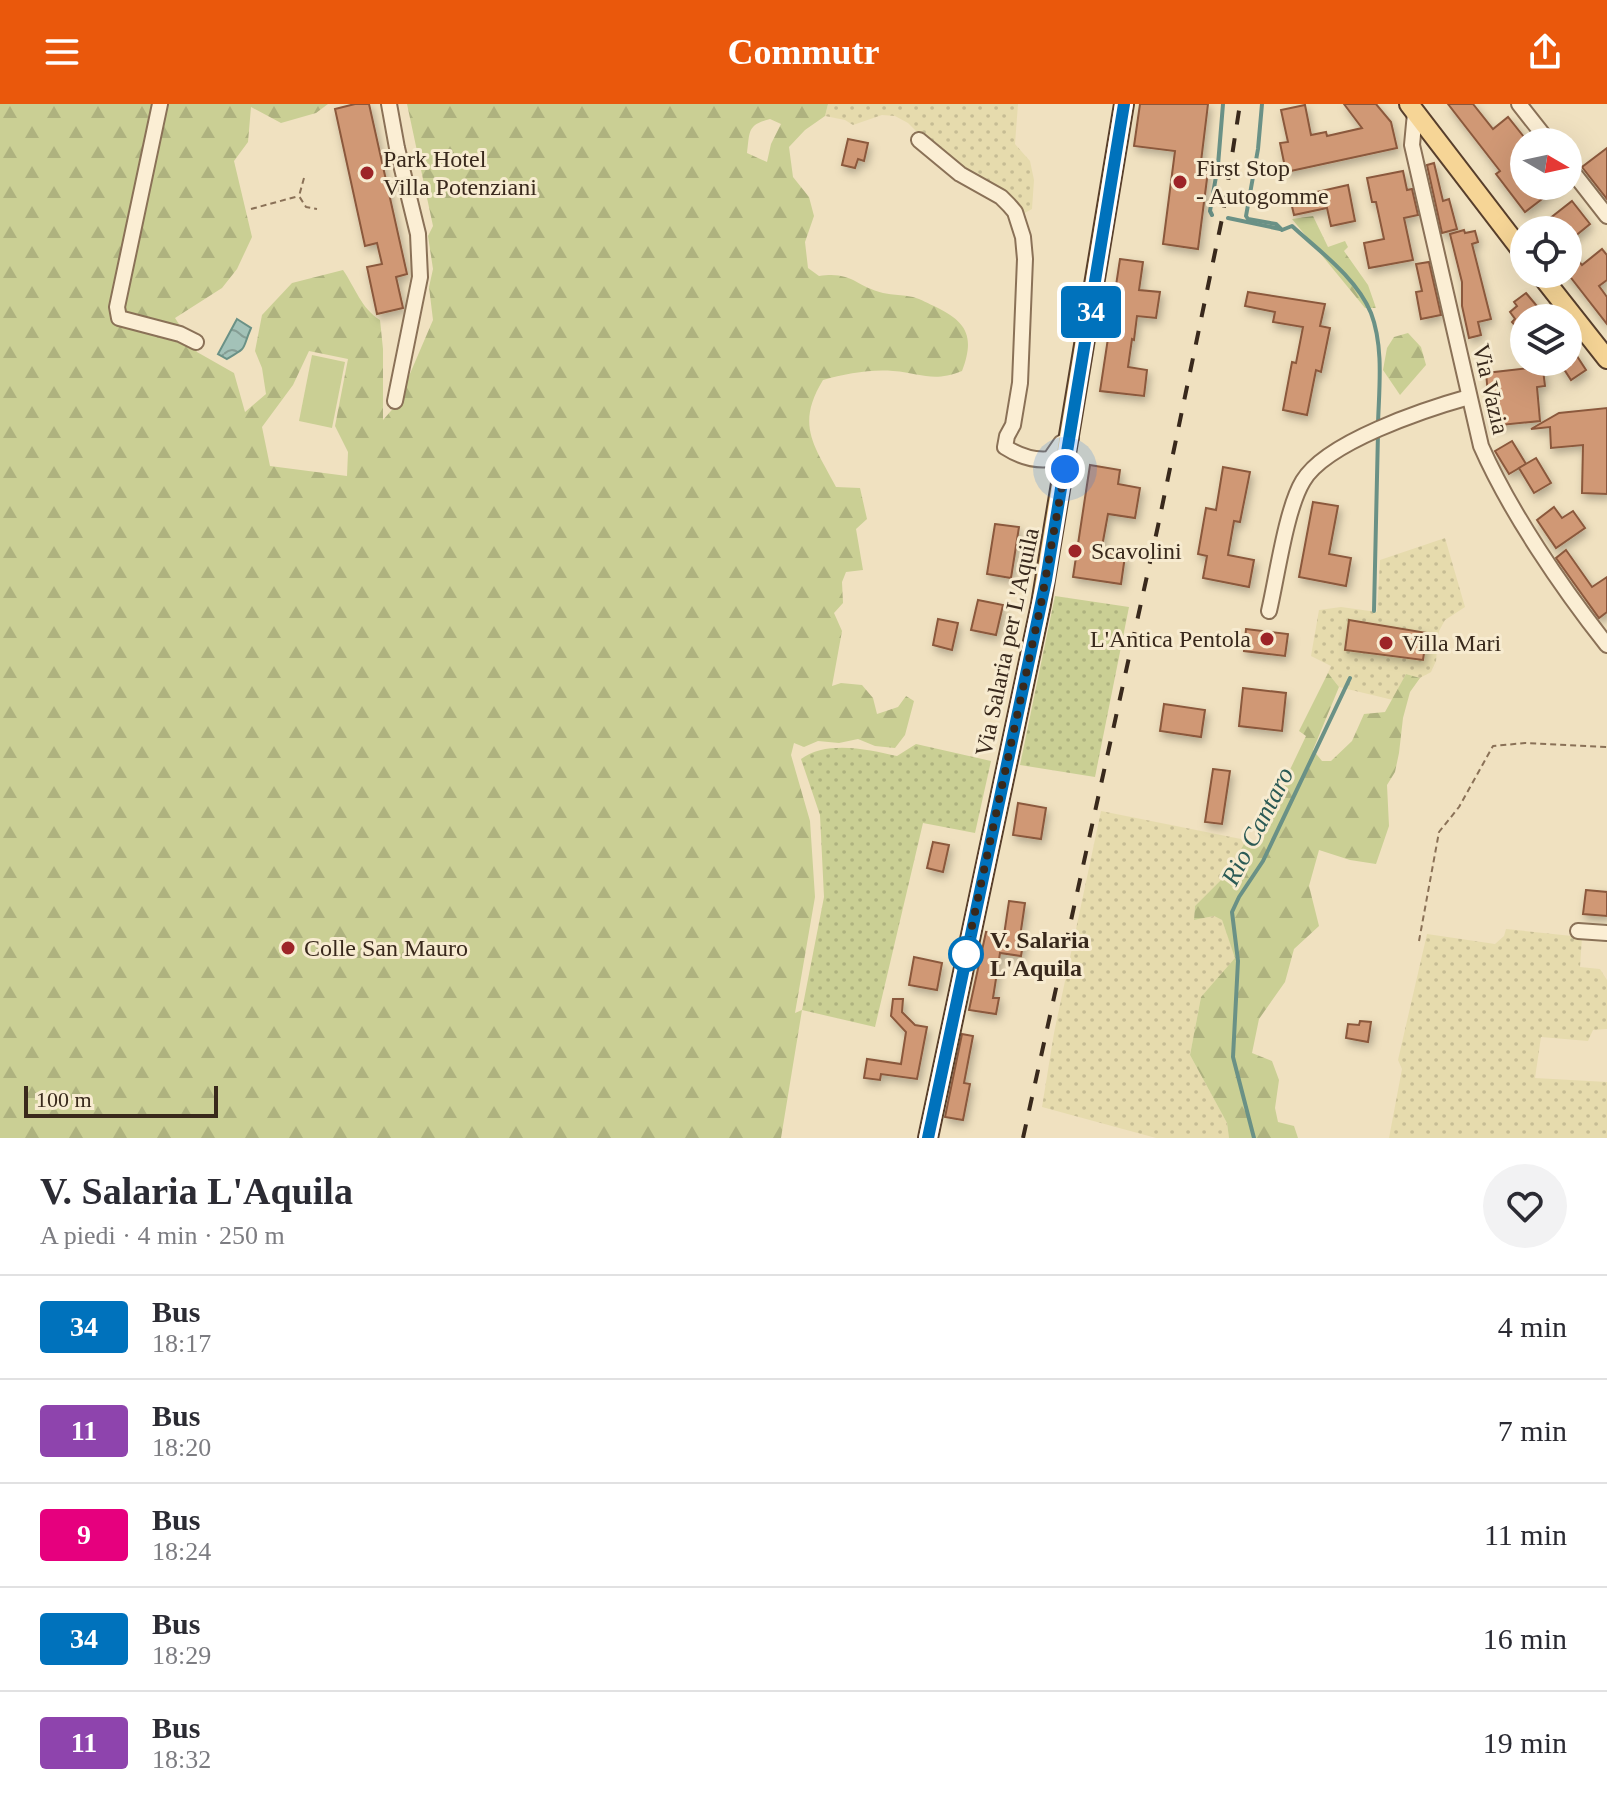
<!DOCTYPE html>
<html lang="it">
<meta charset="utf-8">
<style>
:root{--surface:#fff;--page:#f2f2f3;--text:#2b2b33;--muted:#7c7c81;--line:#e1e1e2;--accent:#ea580c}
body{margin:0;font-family:Georgia,serif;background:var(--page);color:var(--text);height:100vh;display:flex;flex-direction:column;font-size:30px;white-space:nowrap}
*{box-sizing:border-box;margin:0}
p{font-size:26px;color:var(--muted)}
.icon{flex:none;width:44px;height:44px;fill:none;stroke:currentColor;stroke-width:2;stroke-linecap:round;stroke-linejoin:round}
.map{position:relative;height:1034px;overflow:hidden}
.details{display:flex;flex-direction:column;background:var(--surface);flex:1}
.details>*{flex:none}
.badge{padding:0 16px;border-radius:6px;font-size:28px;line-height:52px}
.needle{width:52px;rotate:99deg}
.controls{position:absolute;left:1510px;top:24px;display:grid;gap:16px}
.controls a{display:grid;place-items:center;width:72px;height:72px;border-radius:50%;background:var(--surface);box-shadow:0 8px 32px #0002;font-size:40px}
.scale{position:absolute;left:24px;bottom:20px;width:194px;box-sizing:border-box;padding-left:8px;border:4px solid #39291c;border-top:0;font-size:22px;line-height:28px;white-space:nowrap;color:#39291c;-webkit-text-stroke:6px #f7ebd0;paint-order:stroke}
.you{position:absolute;width:40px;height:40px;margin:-20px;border:6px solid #fff;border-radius:50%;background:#1a73e8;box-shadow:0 0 0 12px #1a73e833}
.map>.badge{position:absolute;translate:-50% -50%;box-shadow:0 0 0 4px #fff}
.round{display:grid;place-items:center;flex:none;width:84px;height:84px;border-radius:42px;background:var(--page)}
.headline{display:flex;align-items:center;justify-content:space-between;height:136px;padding:0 40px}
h1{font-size:38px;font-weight:800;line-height:60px}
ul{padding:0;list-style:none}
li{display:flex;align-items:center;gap:24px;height:104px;padding:0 40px;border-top:2px solid var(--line)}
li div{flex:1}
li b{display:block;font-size:30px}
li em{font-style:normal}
li .badge{min-width:88px;font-weight:700;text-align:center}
header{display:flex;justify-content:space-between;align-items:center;height:104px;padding:0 40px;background:var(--accent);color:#fff;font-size:36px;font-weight:800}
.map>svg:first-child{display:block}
.farmland{fill:url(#farmland-dots)}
.grass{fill:url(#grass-dots)}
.forest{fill:url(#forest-firs);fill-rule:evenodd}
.pitch{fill:#cacf94}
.water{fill:url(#water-waves);stroke:#6a9186;stroke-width:2}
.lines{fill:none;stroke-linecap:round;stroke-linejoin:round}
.stream{stroke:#6a9186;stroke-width:4}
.building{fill:#d09874;stroke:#8b593c;stroke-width:2;filter:url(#shadow)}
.minor-casing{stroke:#8a7157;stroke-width:18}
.major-casing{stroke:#583f2c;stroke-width:22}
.path{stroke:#8a7157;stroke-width:2;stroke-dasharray:6 4;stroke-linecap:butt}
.minor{stroke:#fbeed4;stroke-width:14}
.major{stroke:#f6d596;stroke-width:18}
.rail{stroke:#39291c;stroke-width:4;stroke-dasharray:14 14;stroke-linecap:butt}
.line-casing{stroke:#fff;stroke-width:18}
.line{stroke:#0072bc;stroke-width:12}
.walk{stroke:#39291c;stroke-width:8;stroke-dasharray:0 14.4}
.poi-dot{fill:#9d2428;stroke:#f7ebd0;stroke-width:3}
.stop-dot{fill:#fff;stroke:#0072bc;stroke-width:4}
.labels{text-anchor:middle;stroke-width:6;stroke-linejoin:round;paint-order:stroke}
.poi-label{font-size:24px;fill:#39291c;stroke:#f7ebd0;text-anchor:start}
.street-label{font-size:24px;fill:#39291c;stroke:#f7ebd0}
.stop-label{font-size:24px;font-weight:bold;fill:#39291c;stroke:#f7ebd0;text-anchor:start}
.water-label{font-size:26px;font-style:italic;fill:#2b5a55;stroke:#f7ebd0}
</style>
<header><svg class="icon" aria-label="menu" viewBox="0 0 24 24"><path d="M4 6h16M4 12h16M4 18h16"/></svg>Commutr<svg class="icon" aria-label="share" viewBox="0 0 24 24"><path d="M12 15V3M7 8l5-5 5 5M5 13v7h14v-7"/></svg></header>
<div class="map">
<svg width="1607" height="1034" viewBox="0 0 1607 1034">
<defs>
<pattern id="farmland-dots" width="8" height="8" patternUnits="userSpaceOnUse" patternTransform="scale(2)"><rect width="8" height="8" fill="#e6dbad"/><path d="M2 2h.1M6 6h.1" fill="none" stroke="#c6bc94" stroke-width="1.8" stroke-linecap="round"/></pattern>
<pattern id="grass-dots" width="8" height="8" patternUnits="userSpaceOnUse" patternTransform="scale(2)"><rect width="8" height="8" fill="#cacf94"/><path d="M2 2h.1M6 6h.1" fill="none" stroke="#aeb27f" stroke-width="1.8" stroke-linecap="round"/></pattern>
<pattern id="forest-firs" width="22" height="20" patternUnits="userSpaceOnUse" patternTransform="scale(2)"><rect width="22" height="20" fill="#cacf94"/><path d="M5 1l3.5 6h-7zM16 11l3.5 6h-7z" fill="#aeb27f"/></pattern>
<pattern id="water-waves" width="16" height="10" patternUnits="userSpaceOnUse" patternTransform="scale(2)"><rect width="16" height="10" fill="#a3c2b8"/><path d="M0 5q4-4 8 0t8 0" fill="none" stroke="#869e95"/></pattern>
<filter id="shadow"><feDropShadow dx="2.5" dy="4.5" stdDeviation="4" flood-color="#0004"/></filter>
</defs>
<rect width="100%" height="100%" fill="#f0e1c0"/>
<g class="farmland">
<path d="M 828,0 L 1018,0 L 1015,40 L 1030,57 L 1034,76 L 1032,105 L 1021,111 L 937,48 L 908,19 L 895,12 L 882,11 L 853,21 L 845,16 L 825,12 Z"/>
<path d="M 1445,434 L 1465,503 L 1445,516 L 1439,527 L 1436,557 L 1431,568 L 1420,574 L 1406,570 L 1393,596 L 1339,583 L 1328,569 L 1331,562 L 1311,552 L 1319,506 L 1341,503 L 1377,508 L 1380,456 Z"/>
<path d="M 1101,707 L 1246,736 L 1229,768 L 1195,802 L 1194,816 L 1214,812 L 1222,816 L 1236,855 L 1201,893 L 1190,951 L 1227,1019 L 1229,1034 L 1156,1034 L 1042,1003 L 1054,929 Z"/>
<path d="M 1506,825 L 1582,833 L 1580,863 L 1600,865 L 1607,876 L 1607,925 L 1593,926 L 1588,937 L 1541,933 L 1535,974 L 1607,978 L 1607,1034 L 1389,1034 L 1402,965 L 1398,956 L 1427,830 L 1495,840 L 1504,832 Z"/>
</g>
<g class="grass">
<path d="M 1055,492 L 1129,503 L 1095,673 L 1020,661 Z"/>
<path d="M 916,640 L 991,657 L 975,729 L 923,719 L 875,923 L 802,906 L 824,793 L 820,711 L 801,655 C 826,636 868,645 897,652 Z"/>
</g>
<g class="forest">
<path d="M 0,0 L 328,0 L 316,9 L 281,19 L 251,3 L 248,38 L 234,57 L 252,133 L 237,165 L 222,184 L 175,214 L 197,248 L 234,269 L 245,308 L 266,290 L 262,264 L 255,247 L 262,211 L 292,179 L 343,166 C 356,185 361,204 380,216 L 383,245 L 383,316 L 397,300 L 433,216 L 429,183 L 433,165 L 428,132 L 433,122 L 407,0 L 828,0 L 825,12 L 805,26 L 789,43 L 793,73 L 809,93 L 814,112 L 805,138 L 808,164 L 819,172 C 852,167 855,182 883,189 C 893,191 903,191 913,193 C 921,195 929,200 936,203 C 967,218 975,233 962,267 C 932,279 922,269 893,267 C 870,265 845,270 823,276 C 795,322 815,342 836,383 L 860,384 L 867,415 L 856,425 L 863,466 L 846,468 L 842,478 L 843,499 L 834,509 L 842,527 L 832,582 L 841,579 L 862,581 L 873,594 L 877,610 L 898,603 L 906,592 L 914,597 L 905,631 L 895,644 L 875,642 L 858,635 L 839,639 L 818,637 L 804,643 L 794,639 L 791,651 L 810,717 L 815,793 L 795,909 L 802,906 L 781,1034 L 0,1034 ZM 770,15 L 781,20 L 771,40 L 767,58 L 747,49 C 750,27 747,21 770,15 ZM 309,247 L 348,255 L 335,322 L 348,348 L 347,372 L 270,362 L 262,323 L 293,281 Z"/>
<path d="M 1313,112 L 1328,143 L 1345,137 L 1348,143 L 1344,147 L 1368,181 L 1376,204 L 1365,204 L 1292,115 Z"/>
<path d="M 1408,229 L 1421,243 L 1426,261 L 1400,291 L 1383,266 L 1387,244 L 1394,233 Z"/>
<path d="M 1328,569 L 1339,583 L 1313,646 L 1322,657 L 1331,657 L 1352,637 L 1364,610 L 1385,608 L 1406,570 L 1420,574 L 1410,588 L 1403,614 L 1399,649 L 1395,668 L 1387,681 L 1389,722 L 1376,760 L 1350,756 L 1319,746 L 1309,782 L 1319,822 L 1294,845 L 1285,878 L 1259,915 L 1252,949 L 1272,957 L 1279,976 L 1275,1004 L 1278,1018 L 1294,1022 L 1298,1034 L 1229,1034 L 1227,1019 L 1190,951 L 1201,893 L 1235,854 L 1222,816 L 1214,812 L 1194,816 L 1195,802 L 1229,768 L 1246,736 L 1256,737 L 1306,632 L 1299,627 Z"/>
</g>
<path class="pitch" d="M 312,251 L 345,258 L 332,324 L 299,317 Z"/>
<path class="water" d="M 237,215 L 251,224 C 241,247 249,242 227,255 L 218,250 Z"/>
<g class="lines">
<g class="stream">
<path d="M 1262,0 L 1258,45 L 1246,112 L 1248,115 L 1276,120 L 1282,126 L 1292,122 C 1319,147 1356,173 1371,209 C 1384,243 1379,285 1378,320"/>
<path d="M 1212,111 L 1210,107 L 1218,61 L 1223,0"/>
<path d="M 1228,114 L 1280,125"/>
<path d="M 1374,507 L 1378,329"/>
<path d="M 1254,1034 L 1233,953 L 1238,857 L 1232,808 L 1239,793 L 1263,757 L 1350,574"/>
</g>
</g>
<g class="building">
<path d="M 355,0 L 369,0 L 407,170 L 396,173 L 403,204 L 377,210 L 367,163 L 382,160 L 377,139 L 365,142 L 335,5 Z"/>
<path d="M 1140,0 L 1208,0 L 1200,66 L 1208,67 L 1198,145 L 1163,140 L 1175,47 L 1134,42 Z"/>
<path d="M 1344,0 L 1376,0 L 1391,18 L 1397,44 L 1286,68 L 1280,39 L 1288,38 L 1281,6 L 1305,1 L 1311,31 L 1326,28 L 1327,32 L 1362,24 Z"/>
<path d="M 1448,0 L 1473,0 L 1493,25 L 1508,13 L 1524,33 L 1524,82 L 1559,82 L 1525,108 L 1496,70 L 1500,67 Z"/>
<path d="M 848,35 L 868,39 L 864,57 L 858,55 L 855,64 L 842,61 Z"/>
<path d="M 1607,44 L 1607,95 L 1582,63 Z"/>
<path d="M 1434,59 L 1443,97 L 1449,95 L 1457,125 L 1442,129 L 1427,61 Z"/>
<path d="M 1403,67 L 1407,86 L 1412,85 L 1418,111 L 1404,114 L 1413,156 L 1369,164 L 1364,139 L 1384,135 L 1376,98 L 1372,98 L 1367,74 Z"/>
<path d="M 1348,81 L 1355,117 L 1331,122 L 1327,104 L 1294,111 L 1290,94 Z"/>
<path d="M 1572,97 L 1590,120 L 1568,138 L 1568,126 L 1535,126 Z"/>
<path d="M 1464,126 L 1465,129 L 1475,127 L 1478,138 L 1472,140 L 1491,215 L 1478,218 L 1481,231 L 1469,234 L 1462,202 L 1462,178 L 1450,130 Z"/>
<path d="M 1568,143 L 1582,161 L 1602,145 L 1607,151 L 1607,176 L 1599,182 L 1607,193 L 1607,220 L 1568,170 Z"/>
<path d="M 1120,155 L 1143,158 L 1139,186 L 1160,188 L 1156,214 L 1137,212 L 1134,236 L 1132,235 L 1128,263 L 1147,266 L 1144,292 L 1100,287 Z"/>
<path d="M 1429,158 L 1441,211 L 1421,215 L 1416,188 L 1422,187 L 1416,160 Z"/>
<path d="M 1248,188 L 1325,200 L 1320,222 L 1330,224 L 1321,268 L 1316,266 L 1307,311 L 1283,306 L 1292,258 L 1296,259 L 1303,223 L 1273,218 L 1275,208 L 1245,202 Z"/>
<path d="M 1526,189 L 1547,214 L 1524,214 L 1524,232 L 1512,218 L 1515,215 L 1510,208 L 1517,202 L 1514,198 Z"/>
<path d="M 1575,249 L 1586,266 L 1571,276 L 1560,259 L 1568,258 L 1568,254 Z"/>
<path d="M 1542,258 L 1545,282 L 1537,283 L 1540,317 L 1491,322 L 1486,269 L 1530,264 L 1529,259 Z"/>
<path d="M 1607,304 L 1607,390 L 1582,389 L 1583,341 L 1551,344 L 1550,323 L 1531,325 L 1559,309 Z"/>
<path d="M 1512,337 L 1526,360 L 1509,370 L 1495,347 Z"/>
<path d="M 1536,354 L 1551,379 L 1534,389 L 1519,364 Z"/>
<path d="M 1090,361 L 1120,366 L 1118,380 L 1140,384 L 1135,414 L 1108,410 L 1101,448 L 1125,452 L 1121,480 L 1073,473 Z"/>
<path d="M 1223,363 L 1250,368 L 1240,418 L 1234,417 L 1228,451 L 1254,456 L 1249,483 L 1203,474 L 1207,452 L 1198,450 L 1206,404 L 1216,406 Z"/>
<path d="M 1313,398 L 1338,402 L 1329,450 L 1351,454 L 1346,482 L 1299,473 Z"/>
<path d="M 1554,403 L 1562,414 L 1573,407 L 1585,424 L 1556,444 L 1537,416 Z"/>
<path d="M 995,420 L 1019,423 L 1011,474 L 987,470 Z"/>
<path d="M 1566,446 L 1592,483 L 1607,473 L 1607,508 L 1599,514 L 1556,454 Z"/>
<path d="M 978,496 L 1003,501 L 996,531 L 971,526 Z"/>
<path d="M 938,515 L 958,519 L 952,546 L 933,541 Z"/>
<path d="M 1349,516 L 1427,529 L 1423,556 L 1345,546 Z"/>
<path d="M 1246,525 L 1288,530 L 1285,552 L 1244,547 Z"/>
<path d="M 1243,584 L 1286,589 L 1282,627 L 1239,622 Z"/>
<path d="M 1164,600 L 1205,606 L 1201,633 L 1160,627 Z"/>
<path d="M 1213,665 L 1230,667 L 1222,720 L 1205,718 Z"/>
<path d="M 1018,699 L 1046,704 L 1041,735 L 1013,731 Z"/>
<path d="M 933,738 L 949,741 L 943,768 L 927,764 Z"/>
<path d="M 1586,786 L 1607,788 L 1607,812 L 1583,810 Z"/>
<path d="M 1009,797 L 1025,799 L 1020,833 L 1024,834 L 1021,852 L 1000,849 L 993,894 L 999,894 L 996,910 L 969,906 L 986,828 L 1004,831 Z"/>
<path d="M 914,853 L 942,859 L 937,886 L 909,881 Z"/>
<path d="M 893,895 L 903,895 L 902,908 L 915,921 L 927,923 L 917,975 L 881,970 L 880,976 L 864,974 L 867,955 L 901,960 L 906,928 L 891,912 Z"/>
<path d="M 1360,917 L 1371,918 L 1368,938 L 1346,934 L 1348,920 L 1359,921 Z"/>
<path d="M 962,930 L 973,932 L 964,979 L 970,980 L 963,1016 L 945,1013 Z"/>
</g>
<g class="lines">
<g class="minor-casing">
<g id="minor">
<path d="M 160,0 L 117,203 L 119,214 L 180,230 L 196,238"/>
<path d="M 389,0 L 397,44 L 418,130 L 420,173 L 395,297"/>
<path d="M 1519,0 L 1549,38"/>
<path d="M 1415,9 L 1412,41 L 1481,342 C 1510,408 1562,484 1607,541"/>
<path d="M 919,36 L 960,70 L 1001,93 L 1009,101 L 1015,108 L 1023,133 L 1025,155 L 1020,279 L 1013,321 L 1007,332 L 1005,343 C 1019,352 1034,357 1050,355 L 1061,339 L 1071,334"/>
<path d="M 1568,62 L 1607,112"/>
<path d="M 1269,507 C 1277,473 1286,405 1303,377 C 1326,338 1426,305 1469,293"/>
<path d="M 1578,827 L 1607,829"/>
</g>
</g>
<g class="major-casing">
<g id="major">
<path d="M 1409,0 L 1524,150"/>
<path d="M 1540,170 L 1607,255"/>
<path d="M 928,1034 L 1041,500 L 1124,0"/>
</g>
</g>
<g class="path">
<path d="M 304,74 L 299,92 L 306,103 L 317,105"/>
<path d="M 251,105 L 299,92"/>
<path d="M 1419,837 L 1439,728 L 1459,703 L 1493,642 L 1525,639 L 1607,643"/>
</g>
<use href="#minor" class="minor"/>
<use href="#major" class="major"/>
<path class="rail" d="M 1023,1034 L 1158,422 L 1223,110 L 1240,0"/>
</g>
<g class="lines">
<g class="line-casing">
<path id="line" d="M 928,1034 L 1046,476 L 1124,0"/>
</g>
<use href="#line" class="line"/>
<path class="walk" d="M 966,850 L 1041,500 L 1065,365"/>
</g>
<g class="poi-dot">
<circle cx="367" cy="69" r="8"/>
<circle cx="1180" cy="78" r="8"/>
<circle cx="1075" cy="447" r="8"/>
<circle cx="1267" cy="535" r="8"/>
<circle cx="1386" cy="539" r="8"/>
<circle cx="288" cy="844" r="8"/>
</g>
<circle class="stop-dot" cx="966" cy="850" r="16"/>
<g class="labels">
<g class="poi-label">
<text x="383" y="63">Park Hotel<tspan x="383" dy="28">Villa Potenziani</tspan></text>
<text x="1196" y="72">First Stop<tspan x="1196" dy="28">- Autogomme</tspan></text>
<text x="1091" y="455">Scavolini</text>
<text x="1251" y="543" text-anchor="end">L'Antica Pentola</text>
<text x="1402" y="547">Villa Mari</text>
<text x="304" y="852">Colle San Mauro</text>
</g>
<g class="street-label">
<text transform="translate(1491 285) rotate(77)" y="8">Via Vazia</text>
<text transform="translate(1007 538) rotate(-78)" y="8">Via Salaria per L'Aquila</text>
</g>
<g class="stop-label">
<text x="990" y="844">V. Salaria<tspan x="990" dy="28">L'Aquila</tspan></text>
</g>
<g class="water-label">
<text transform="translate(1257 722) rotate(-63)" y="9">Rio Cantaro</text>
</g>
</g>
</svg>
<div class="controls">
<a><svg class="needle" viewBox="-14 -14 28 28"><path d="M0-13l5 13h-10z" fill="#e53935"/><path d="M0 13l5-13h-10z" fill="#7c7c81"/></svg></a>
<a><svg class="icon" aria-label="locate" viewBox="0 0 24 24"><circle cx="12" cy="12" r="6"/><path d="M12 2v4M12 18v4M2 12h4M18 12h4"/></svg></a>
<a><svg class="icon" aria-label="layers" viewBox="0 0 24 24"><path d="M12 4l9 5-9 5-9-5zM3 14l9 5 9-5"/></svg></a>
</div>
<div class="scale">100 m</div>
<div class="you" style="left:1065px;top:365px"></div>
<b class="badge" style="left:1091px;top:208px;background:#0072bc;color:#fff">34</b>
</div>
<section class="details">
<div class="headline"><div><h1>V. Salaria L'Aquila</h1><p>A piedi · 4 min · 250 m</p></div><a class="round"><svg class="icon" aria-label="heart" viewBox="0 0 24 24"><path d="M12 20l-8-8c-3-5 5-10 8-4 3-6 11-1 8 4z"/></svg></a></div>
<ul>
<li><span class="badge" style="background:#0072bc;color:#fff">34</span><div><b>Bus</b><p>18:17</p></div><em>4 min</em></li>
<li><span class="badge" style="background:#8e44ad;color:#fff">11</span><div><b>Bus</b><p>18:20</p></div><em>7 min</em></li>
<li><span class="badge" style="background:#e6007e;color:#fff">9</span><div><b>Bus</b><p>18:24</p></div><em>11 min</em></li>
<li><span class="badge" style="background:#0072bc;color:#fff">34</span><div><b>Bus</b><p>18:29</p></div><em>16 min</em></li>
<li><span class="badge" style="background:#8e44ad;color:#fff">11</span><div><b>Bus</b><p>18:32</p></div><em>19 min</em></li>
</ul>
</section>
